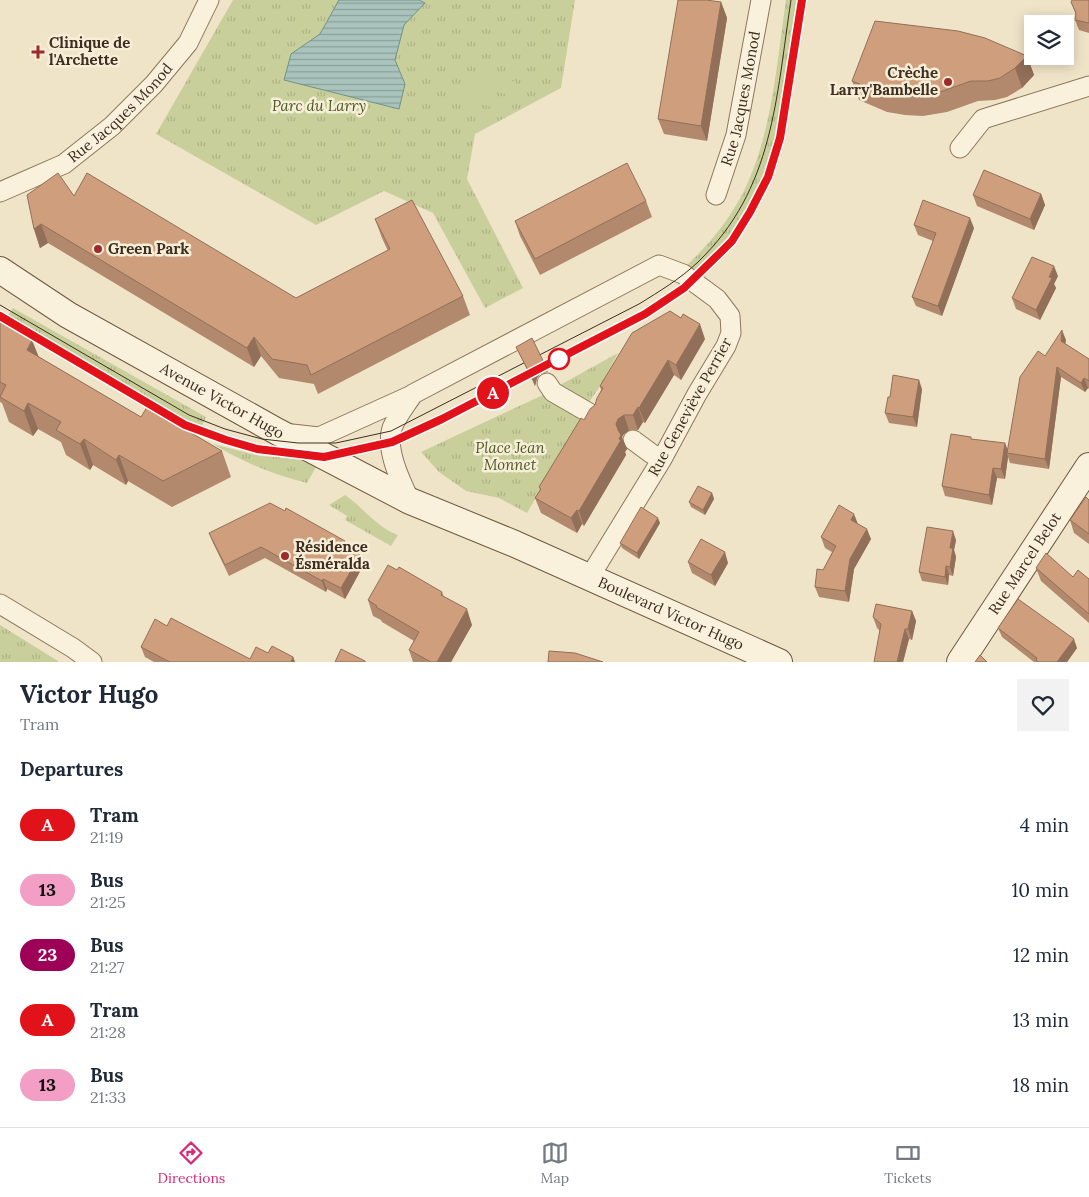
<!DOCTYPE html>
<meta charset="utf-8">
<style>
:root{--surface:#fff;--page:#f2f2f3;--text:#1f2937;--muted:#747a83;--line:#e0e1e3;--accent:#db2777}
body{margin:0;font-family:Lora,serif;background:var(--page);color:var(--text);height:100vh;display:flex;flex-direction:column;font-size:19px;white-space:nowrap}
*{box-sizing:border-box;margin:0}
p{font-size:16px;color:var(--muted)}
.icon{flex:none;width:28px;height:28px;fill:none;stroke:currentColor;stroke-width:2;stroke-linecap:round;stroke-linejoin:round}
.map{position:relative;height:662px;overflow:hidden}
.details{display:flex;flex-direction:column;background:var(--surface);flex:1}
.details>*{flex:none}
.badge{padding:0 10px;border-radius:16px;font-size:18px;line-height:32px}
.buttons{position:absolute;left:1024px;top:15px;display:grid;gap:10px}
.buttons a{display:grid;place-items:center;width:50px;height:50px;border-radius:0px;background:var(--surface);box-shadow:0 2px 12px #0003;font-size:25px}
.map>.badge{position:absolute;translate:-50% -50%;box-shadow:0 0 0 2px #fff}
h2{padding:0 20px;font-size:19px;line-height:45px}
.round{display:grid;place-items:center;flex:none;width:52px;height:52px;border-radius:0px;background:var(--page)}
.overview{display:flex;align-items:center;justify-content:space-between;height:85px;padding:0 20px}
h1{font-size:24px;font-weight:700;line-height:38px}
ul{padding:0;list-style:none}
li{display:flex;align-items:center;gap:15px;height:65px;padding:0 20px}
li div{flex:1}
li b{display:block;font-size:19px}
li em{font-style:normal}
li .badge{min-width:55px;font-weight:700;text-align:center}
.tabs{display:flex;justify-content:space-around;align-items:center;height:70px;border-top:1px solid var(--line);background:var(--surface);font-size:14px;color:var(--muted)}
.tabs a{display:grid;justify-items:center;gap:2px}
.tabs .current{color:var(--accent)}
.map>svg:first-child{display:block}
.grass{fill:url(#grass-tufts)}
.pitch{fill:#c9cf9b}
.water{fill:url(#water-rules);stroke:#6f938a}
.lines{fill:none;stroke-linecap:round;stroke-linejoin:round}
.street-casing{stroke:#8d765c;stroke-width:21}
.secondary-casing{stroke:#6f573f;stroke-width:28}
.street{stroke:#faf1dc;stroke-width:19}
.secondary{stroke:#faf1dc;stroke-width:26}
.tram{stroke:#3d2e20;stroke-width:1}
.wall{fill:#b2896c}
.shaded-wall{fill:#916f58}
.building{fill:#cf9f7d;stroke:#916f58}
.line-casing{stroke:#fff;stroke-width:11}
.line{stroke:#e2121a;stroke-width:8}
.poi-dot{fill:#9e2a2b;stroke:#f7eed8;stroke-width:2}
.stop-dot{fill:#fff;stroke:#e2121a;stroke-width:2.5}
.labels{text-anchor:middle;stroke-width:5;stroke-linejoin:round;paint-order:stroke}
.poi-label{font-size:15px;font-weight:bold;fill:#3d2e20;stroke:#f7eed8;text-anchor:start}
.street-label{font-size:15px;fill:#3d2e20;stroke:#f7eed8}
.park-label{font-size:15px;font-style:italic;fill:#4d5a26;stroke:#f7eed8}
</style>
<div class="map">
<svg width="1089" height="662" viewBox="0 0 1089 662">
<defs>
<pattern id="grass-tufts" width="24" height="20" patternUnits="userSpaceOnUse" patternTransform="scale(1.25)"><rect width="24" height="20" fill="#c9cf9b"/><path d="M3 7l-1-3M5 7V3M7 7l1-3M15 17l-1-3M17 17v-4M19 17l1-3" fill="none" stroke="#aeb285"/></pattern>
<pattern id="water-rules" width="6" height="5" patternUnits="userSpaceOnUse" patternTransform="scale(1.25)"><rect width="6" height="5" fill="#a9c4bc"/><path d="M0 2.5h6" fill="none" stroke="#8ba098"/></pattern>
</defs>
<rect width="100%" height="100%" fill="#f0e4c8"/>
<g class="grass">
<path d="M 233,0 L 575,0 L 561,88 L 475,134 L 467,179 L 523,288 L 485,308 L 433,213 L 384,191 L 316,225 L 156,134 Z"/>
<path d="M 786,0 L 806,0 C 794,79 789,165 742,233 C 731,250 716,264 702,279 L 683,269 C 710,244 734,215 749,180 C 773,124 777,60 786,0 Z"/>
<path d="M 13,308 L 206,417 L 198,434 L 169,420 L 3,324 Z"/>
<path d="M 618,353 L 601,385 L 589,402 L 560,385 Z"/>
<path d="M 545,394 L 583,417 L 527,513 L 499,498 L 466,491 L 439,472 L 421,452 Z"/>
<path d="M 213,444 L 260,456 L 305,459 L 316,467 L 307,483 C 273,475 243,462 213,444 Z"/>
<path d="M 345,495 C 363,507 376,527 398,535 L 391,546 L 345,520 L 347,516 L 329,505 Z"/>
<path d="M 0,625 L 58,661 L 58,662 L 0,662 Z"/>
</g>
<g class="pitch">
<path d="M 470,71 L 516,82 L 513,96 L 467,84 Z"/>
<path d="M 466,88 L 513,101 L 510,112 L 463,99 Z"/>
</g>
<path class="water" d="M 339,0 L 419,0 L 425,3 L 404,25 L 395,60 L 405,84 L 399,109 L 284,80 L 291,54 L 320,34 Z"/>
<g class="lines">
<g class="street-casing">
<g id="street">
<path d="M 960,148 L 983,119 L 1089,86"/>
<path id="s1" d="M 0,192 L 64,164 L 112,126 L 154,84 L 188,43 L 209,0"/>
<path id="s2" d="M 716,195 L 736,135 L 761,0"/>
<path d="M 547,383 L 553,392 L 591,414"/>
<path d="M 292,434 L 319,437 L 412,395"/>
<path d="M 633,440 L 652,454"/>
<path d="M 410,501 C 401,482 385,450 392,428 C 397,416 406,405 413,394 L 659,265 L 683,274 L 717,299 L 730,316 L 731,333 L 726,346 L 697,394 L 662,459 L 589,578"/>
<path d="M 0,604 L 73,648 L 92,662"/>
</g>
</g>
<g class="secondary-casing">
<g id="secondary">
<path id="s3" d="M 0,270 L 68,315 L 278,432 L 410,501 L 515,544 L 779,662"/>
<path id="s4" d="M 960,662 L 1089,466"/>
</g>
</g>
<use href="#street" class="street"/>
<use href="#secondary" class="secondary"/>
<g class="tram">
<path d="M 0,305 L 189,415 L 225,429 L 262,439 L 298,443 L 336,443 L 391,431 L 639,304 C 660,291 680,279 698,262 C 774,189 776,98 791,0"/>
<path d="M 0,316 L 185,425 L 227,440 L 257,449 L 324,457 L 392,442 L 442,419 L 645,314 L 684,288 L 711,263 L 731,241 L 750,212 L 768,177 L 780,138 L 802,0"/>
</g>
</g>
<g class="wall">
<path d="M 1089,0 L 1089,33 L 1079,30 L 1075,20 L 1076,15 L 1071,2 Z"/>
<path d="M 721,2 L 727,18 L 707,141 L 664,134 L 658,119 Z"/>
<path d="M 1027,56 L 1034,75 L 1022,88 L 1007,97 L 995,100 L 978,101 L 947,112 L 923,116 L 905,115 L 887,112 L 859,100 L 852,81 Z"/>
<path d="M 1041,194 L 1045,205 L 1034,230 L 977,206 L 973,195 Z"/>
<path d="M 74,196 L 296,298 L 388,251 L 382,238 L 375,219 L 463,296 L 470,315 L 318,394 L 314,384 L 279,378 L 261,356 L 254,367 L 48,243 L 40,248 L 34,229 Z"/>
<path d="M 646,201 L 652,217 L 540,275 L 520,236 L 515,221 Z"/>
<path d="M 914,225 L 974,228 L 942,316 L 916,306 L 912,297 L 933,241 L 918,235 Z"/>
<path d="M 1058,276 L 1054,284 L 1056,288 L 1040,320 L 1016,309 L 1012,298 Z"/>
<path d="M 0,321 L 39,357 L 141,417 L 222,451 L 231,477 L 172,507 L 128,481 L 126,485 L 93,465 L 90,470 L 66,455 L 61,442 L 38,429 L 33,436 L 9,422 L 2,403 L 0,402 Z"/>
<path d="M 705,339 L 681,380 L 674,375 L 645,423 L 643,422 L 638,430 L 629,430 L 624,434 L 622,437 L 627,449 L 625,452 L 626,455 L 584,526 L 582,524 L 577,533 L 541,513 L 535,498 L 540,490 L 539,487 L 584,420 L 595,405 L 601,390 L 600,386 Z"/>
<path d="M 1066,340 L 1065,344 L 1089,359 L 1089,389 L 1088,388 L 1085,392 L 1061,377 L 1049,469 L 1010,463 L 1008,457 L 1005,479 L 997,478 L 992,505 L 945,496 L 942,486 L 972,439 L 1008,449 L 1045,356 Z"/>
<path d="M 516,347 L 546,367 L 548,372 L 540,374 L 537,378 L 535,386 Z"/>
<path d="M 922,389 L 917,427 L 889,423 L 885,413 L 890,397 Z"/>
<path d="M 712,493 L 714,499 L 705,515 L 691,507 L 689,502 Z"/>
<path d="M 1089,500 L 1089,544 L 1074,533 L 1070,520 Z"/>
<path d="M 660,523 L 639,559 L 622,548 L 620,543 Z"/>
<path d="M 858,524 L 871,539 L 854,569 L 849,602 L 819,597 L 815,587 L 823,570 L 832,552 L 825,548 L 821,537 Z"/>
<path d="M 209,533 L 348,547 L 360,555 L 363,566 L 345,599 L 327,589 L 326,592 L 265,558 L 229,576 L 213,543 Z"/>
<path d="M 956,540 L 954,550 L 956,557 L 953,576 L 949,575 L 948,585 L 922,581 L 919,572 Z"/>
<path d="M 688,562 L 728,563 L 715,586 L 692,573 Z"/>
<path d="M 1036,568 L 1073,577 L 1089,579 L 1089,623 L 1041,581 Z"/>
<path d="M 397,570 L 442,592 L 444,597 L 472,625 L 451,662 L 413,662 L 409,650 L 414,641 L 382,622 L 381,620 L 373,616 L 368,600 Z"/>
<path d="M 912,611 L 916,621 L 912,640 L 909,639 L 903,662 L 874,662 L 880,631 L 877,628 L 873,617 Z"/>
<path d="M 167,626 L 250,659 L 293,657 L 295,662 L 154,662 L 145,657 L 141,647 Z"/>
<path d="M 998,628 L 1077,648 L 1067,662 L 1034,662 L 1002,637 Z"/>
</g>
<g class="shaded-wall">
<path d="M 721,2 L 727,18 L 707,141 L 701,126 Z"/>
<path d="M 1027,56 L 1034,75 L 1022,88 L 1015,68 Z"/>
<path d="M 1041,194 L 1045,205 L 1034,230 L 1030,219 Z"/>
<path d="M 970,218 L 974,228 L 942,316 L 938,306 Z"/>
<path d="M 41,224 L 48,243 L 40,248 L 34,229 Z"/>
<path d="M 1054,266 L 1058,276 L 1054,284 L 1056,288 L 1040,320 L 1036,310 Z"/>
<path d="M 700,324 L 705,339 L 681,380 L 676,365 Z"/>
<path d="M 1062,330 L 1066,340 L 1064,351 L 1061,341 Z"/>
<path d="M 254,337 L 261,356 L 254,367 L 247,348 Z"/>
<path d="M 32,340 L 42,365 L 27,350 Z"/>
<path d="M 668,360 L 674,375 L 645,423 L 639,408 Z"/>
<path d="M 1057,367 L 1061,377 L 1049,469 L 1045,459 Z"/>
<path d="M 538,369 L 540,374 L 537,378 L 535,386 L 533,380 L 535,373 Z"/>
<path d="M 1084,378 L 1088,388 L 1085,392 L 1081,383 Z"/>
<path d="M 919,380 L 922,389 L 917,427 L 913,417 Z"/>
<path d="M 28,403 L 38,429 L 33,436 L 24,411 Z"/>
<path d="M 638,407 L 643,422 L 638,430 L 633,415 Z"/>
<path d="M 624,415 L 629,430 L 624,434 L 622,437 L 627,449 L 625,452 L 626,455 L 584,526 L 579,511 L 618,430 L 616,424 L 618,419 Z"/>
<path d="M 84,439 L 93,465 L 90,470 L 80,444 Z"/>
<path d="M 1005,443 L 1009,453 L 1007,453 L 1008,457 L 1005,479 L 1001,469 Z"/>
<path d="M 119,455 L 128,481 L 126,485 L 116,460 Z"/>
<path d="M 993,468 L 997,478 L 992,505 L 989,495 Z"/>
<path d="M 712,493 L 714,499 L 705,515 L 703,510 Z"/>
<path d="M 577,510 L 582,524 L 577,533 L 571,518 Z"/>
<path d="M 854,514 L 858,524 L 851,520 Z"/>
<path d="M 658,518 L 660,523 L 639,559 L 637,553 Z"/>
<path d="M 867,529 L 871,539 L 854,569 L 849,602 L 845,591 L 850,559 Z"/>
<path d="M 953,531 L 956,540 L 954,550 L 956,557 L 953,576 L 950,567 L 950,548 Z"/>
<path d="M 725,552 L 728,563 L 715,586 L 711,575 Z"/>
<path d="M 360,555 L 363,566 L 345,599 L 341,588 Z"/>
<path d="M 946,566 L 949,575 L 948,585 L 945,577 Z"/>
<path d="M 323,579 L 327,589 L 326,592 L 322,581 Z"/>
<path d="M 467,609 L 472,625 L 451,662 L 437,662 Z"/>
<path d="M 912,611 L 916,621 L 912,640 L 908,629 Z"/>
<path d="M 905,629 L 909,639 L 903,662 L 897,662 Z"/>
<path d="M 1074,639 L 1077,648 L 1067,662 L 1057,662 Z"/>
<path d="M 293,657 L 295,662 L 291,662 Z"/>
</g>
<g class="building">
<path d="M 678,0 L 706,0 L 721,2 L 701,126 L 658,119 Z"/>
<path d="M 1072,0 L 1089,0 L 1089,23 L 1075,20 L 1076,13 L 1071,2 Z"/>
<path d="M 875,21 L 958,31 L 985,38 L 1027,56 L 1015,68 L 1000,78 L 988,81 L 971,81 L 940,92 L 916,96 L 898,96 L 880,92 L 852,81 Z"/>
<path d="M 627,163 L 646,201 L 535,259 L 515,221 Z"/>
<path d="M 984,170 L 1041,194 L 1030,219 L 973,195 Z"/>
<path d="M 58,173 L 74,196 L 87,173 L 296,298 L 390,249 L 375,219 L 412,200 L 463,296 L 311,375 L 307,365 L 272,359 L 254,337 L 247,348 L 41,224 L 34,229 L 27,195 Z"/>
<path d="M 923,200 L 970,218 L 938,306 L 912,297 L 936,233 L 914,225 Z"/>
<path d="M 1032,257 L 1054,266 L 1049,277 L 1052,278 L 1036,310 L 1012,298 Z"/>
<path d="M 670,311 L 681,318 L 683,314 L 700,324 L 676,365 L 668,360 L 639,408 L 638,407 L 633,415 L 624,415 L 618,419 L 616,424 L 618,430 L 621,435 L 619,439 L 621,440 L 579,511 L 577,510 L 571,518 L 535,498 L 541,489 L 539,487 L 581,418 L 584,420 L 590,409 L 595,405 L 597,398 L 603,388 L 600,386 L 632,333 Z"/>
<path d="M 0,321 L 32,340 L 27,350 L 141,417 L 147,407 L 222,451 L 163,481 L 119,455 L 116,460 L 84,439 L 80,444 L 56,430 L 61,422 L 28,403 L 24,411 L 0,397 L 6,385 L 0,382 Z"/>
<path d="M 1062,330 L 1061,341 L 1089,359 L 1089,381 L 1084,378 L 1081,383 L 1057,367 L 1045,459 L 1007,453 L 1020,377 L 1038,351 L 1045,356 Z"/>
<path d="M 532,338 L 546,367 L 538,369 L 535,373 L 533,380 L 516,347 Z"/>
<path d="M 893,375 L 919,380 L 913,417 L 885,413 L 888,397 L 890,397 Z"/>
<path d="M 951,434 L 971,437 L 971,439 L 1005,443 L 1001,469 L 993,468 L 989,495 L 942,486 Z"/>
<path d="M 698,486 L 712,493 L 703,510 L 689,502 Z"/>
<path d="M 1086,497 L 1089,500 L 1089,534 L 1070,520 Z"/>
<path d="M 270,503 L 285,511 L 286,508 L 345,541 L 343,544 L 360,555 L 341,588 L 323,579 L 322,581 L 261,547 L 225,565 L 209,533 Z"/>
<path d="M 839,505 L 854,514 L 851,520 L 867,529 L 850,559 L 845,591 L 815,587 L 817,569 L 823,570 L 836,546 L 821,537 Z"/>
<path d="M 641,507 L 658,518 L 637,553 L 620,543 Z"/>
<path d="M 927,527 L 953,531 L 950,548 L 953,548 L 950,567 L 946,566 L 945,577 L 919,572 Z"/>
<path d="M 701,539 L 725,552 L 711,575 L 688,562 Z"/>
<path d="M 1046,553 L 1073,577 L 1078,570 L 1089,579 L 1089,614 L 1036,568 Z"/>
<path d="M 388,565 L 397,570 L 399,567 L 442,592 L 441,595 L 467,609 L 437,662 L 431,662 L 409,650 L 419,632 L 376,607 L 377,606 L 368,600 Z"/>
<path d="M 1018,599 L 1074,639 L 1057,662 L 1038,662 L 1036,660 L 1037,658 L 998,628 Z"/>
<path d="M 876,604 L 912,611 L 908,629 L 905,629 L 897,662 L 874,662 L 881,624 L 873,617 Z"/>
<path d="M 171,618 L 250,659 L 256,647 L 268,653 L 272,646 L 293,657 L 291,662 L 170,662 L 141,647 L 155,619 L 167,626 Z"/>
<path d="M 341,649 L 365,661 L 365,662 L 335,662 Z"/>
<path d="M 549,651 L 575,653 L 603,662 L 548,662 Z"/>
<path d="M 980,655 L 987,662 L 975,662 Z"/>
</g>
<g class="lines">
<g class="line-casing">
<path id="line" d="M 0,316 L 185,425 L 226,440 L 257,449 L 324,457 L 392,442 L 442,419 L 645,314 L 684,288 L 721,252 L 732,241 L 750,212 L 768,177 L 780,138 L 802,0"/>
</g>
<use href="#line" class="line"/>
</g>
<g class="poi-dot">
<path d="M35.5 44.5h5v5h5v5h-5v5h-5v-5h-5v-5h5z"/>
<circle cx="948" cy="82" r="5"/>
<circle cx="98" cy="249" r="5"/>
<circle cx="285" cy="556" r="5"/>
</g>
<circle class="stop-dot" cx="559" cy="359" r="10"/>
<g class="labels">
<g class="poi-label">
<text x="49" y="48">Clinique de<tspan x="49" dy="17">l'Archette</tspan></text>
<text x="938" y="78" text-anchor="end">Crèche<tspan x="938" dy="17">Larry'Bambelle</tspan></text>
<text x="108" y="254">Green Park</text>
<text x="295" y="552">Résidence<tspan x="295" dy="17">Ésméralda</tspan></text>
</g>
<g class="street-label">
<text dy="5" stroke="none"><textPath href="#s2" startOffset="100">Rue Jacques Monod</textPath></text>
<text dy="5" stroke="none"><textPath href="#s1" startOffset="146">Rue Jacques Monod</textPath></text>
<text dy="5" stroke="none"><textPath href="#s3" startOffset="258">Avenue Victor Hugo</textPath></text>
<text transform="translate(690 407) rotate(-61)" y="5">Rue Geneviève Perrier</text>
<text dy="5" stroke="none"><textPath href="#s4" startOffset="118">Rue Marcel Belot</textPath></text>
<text dy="5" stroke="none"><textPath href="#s3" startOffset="755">Boulevard Victor Hugo</textPath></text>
</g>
<g class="park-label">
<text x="319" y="111">Parc du Larry</text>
<text x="510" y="453">Place Jean<tspan x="510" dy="17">Monnet</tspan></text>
</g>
</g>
</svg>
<div class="buttons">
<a><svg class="icon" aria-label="layers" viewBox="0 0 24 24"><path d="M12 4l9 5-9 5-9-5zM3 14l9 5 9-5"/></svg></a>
</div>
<b class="badge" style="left:493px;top:393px;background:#e2121a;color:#fff">A</b>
</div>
<section class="details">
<div class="overview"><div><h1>Victor Hugo</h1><p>Tram</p></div><a class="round"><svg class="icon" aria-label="heart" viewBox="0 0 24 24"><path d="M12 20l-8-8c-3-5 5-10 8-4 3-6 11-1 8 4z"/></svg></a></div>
<h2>Departures</h2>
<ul>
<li><span class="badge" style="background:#e2121a;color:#fff">A</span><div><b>Tram</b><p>21:19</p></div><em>4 min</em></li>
<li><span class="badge" style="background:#f39ec5;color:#111">13</span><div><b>Bus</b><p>21:25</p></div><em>10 min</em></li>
<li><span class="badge" style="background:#9f0057;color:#fff">23</span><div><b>Bus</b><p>21:27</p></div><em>12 min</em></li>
<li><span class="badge" style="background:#e2121a;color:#fff">A</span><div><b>Tram</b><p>21:28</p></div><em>13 min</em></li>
<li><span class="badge" style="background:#f39ec5;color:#111">13</span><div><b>Bus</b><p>21:33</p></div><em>18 min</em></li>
</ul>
</section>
<nav class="tabs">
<a class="current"><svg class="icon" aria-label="directions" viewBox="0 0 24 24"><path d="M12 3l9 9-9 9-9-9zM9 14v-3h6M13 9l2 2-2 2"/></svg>Directions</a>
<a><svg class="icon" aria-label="map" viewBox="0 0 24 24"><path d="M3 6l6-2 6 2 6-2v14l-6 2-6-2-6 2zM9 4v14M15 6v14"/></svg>Map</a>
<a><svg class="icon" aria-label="tickets" viewBox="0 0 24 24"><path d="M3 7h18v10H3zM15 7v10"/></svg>Tickets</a>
</nav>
